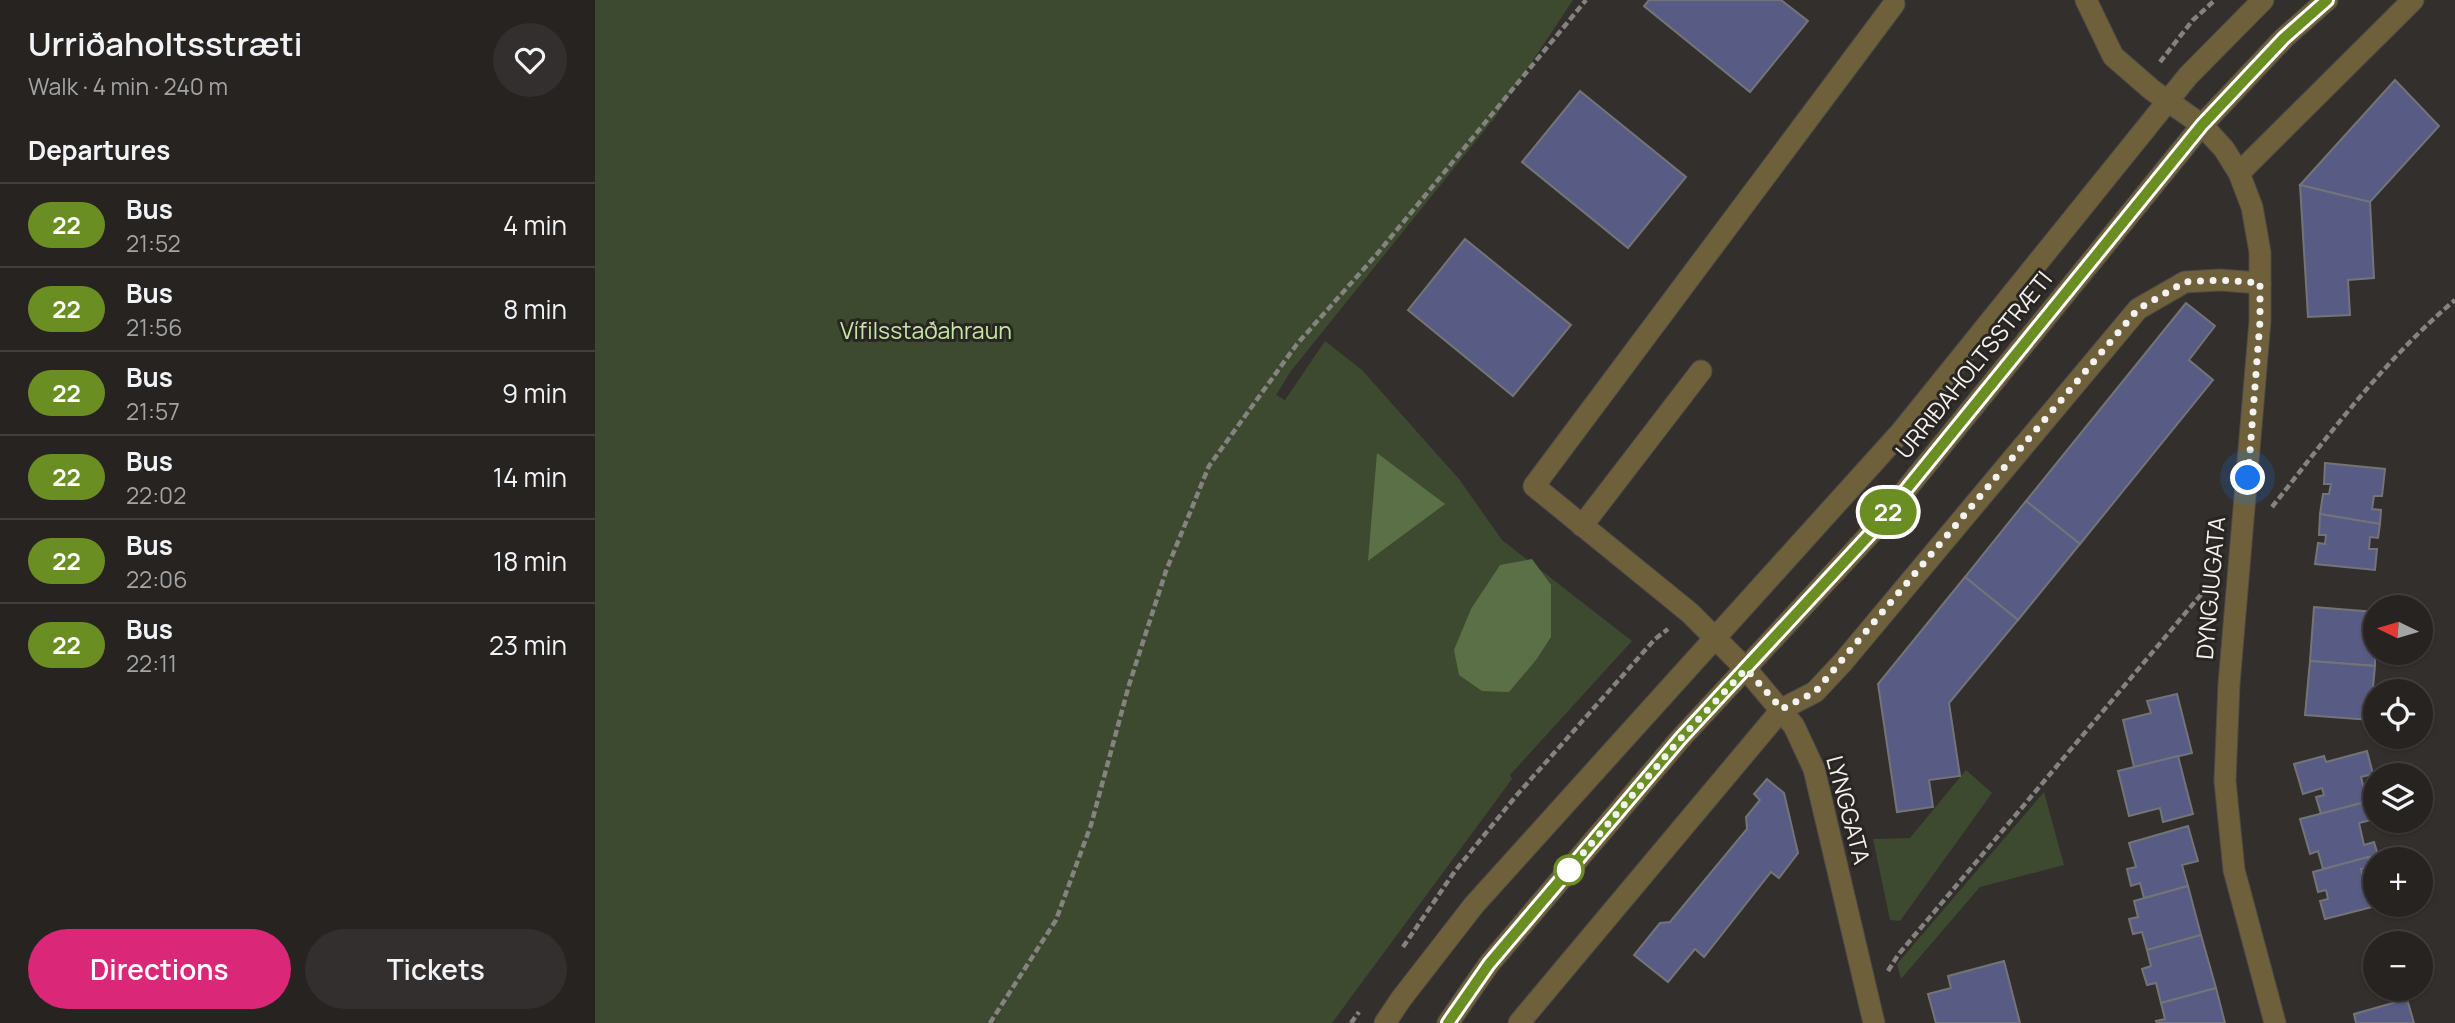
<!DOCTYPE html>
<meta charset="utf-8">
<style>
:root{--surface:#262321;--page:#322f2e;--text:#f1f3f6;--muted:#a4a4a5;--line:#42403f;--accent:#db2777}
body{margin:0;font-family:Manrope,sans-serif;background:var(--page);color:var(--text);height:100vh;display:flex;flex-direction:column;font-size:26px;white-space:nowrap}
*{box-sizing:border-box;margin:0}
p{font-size:23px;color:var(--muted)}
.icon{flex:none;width:38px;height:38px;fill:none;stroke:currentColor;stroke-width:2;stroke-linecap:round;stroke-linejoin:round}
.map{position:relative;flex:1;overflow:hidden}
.drawer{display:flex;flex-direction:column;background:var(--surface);width:595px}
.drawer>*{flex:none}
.badge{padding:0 14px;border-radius:23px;font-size:24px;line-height:46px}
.needle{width:46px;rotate:275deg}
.tools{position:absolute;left:1768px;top:595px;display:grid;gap:14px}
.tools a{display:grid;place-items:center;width:70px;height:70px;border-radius:50%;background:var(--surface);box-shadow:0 2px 5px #0004,0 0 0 2px var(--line);font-size:35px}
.you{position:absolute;width:35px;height:35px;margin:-18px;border:5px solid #fff;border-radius:50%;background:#1a73e8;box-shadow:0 0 0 10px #1a73e833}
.map>.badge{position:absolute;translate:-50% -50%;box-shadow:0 0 0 4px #fff}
h2{padding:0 28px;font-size:26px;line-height:63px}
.round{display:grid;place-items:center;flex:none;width:74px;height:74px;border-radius:37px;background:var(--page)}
.head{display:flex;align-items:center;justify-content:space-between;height:119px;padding:0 28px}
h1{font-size:33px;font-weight:600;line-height:52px}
.cta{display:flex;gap:14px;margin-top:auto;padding:14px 28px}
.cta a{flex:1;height:80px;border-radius:42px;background:var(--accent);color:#fff;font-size:28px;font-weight:600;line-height:80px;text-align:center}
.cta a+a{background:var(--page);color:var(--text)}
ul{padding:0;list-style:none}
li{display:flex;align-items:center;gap:21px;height:84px;padding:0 28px;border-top:2px solid var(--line)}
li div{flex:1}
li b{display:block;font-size:26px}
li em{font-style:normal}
li .badge{min-width:77px;font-weight:700;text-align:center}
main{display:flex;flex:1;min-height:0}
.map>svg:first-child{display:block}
.green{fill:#3d4a2f}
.forest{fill:#5c7048}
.building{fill:#585c84;stroke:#737478;stroke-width:2}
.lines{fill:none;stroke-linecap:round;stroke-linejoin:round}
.minor-casing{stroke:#4d4a47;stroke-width:23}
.path{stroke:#858380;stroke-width:4.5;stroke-dasharray:7 3.5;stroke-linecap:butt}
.minor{stroke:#6e603b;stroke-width:21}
.line-casing{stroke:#fff;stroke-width:16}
.line{stroke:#6b8e23;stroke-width:10}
.walk{stroke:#f4f2f0;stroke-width:7;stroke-dasharray:0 12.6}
.stop-dot{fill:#fff;stroke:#6b8e23;stroke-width:3.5}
.labels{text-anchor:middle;stroke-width:6;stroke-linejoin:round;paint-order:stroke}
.park-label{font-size:23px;fill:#c5e7a4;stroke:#282522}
.street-label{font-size:23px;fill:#f4f2f0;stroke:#282522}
</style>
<main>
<section class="drawer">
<div class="head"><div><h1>Urriðaholtsstræti</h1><p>Walk · 4 min · 240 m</p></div><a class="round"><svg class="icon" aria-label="heart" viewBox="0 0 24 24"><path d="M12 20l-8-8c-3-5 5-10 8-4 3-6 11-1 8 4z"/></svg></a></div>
<h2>Departures</h2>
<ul>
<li><span class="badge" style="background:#6b8e23;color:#fff">22</span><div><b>Bus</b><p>21:52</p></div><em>4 min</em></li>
<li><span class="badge" style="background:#6b8e23;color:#fff">22</span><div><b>Bus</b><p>21:56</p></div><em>8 min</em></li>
<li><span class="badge" style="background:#6b8e23;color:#fff">22</span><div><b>Bus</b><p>21:57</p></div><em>9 min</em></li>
<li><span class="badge" style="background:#6b8e23;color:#fff">22</span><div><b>Bus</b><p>22:02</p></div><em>14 min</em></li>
<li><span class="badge" style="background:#6b8e23;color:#fff">22</span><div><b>Bus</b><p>22:06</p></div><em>18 min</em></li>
<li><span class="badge" style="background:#6b8e23;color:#fff">22</span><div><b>Bus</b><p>22:11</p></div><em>23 min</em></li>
</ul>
<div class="cta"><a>Directions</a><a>Tickets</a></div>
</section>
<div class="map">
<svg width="1860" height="1023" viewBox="0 0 1860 1023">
<rect width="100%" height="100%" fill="#322f2c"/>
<g class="green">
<path d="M 0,0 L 978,0 L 901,116 L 696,371 L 681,395 L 690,400 L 730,341 L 767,370 L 864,479 L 907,540 L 1037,641 L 915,775 L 917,779 L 737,1023 L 0,1023 Z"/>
<path d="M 1371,770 L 1397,793 L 1305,921 L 1295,920 L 1278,839 L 1315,838 Z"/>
<path d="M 1449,792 L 1469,865 L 1385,887 L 1306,979 L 1302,964 Z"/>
</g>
<g class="forest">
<path d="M 782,453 L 850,504 L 773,561 Z"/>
<path d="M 937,559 L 956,585 L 956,637 L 941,660 L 914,692 L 887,691 L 864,675 L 859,650 L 876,609 L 905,565 Z"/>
</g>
<g class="building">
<path d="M 1054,0 L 1186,0 L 1213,21 L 1155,92 L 1049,6 Z"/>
<path d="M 1800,80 L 1844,126 L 1775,202 L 1705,185 Z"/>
<path d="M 985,91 L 1091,177 L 1033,248 L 927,162 Z"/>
<path d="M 1705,185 L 1775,202 L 1779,278 L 1753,280 L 1755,315 L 1713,317 Z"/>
<path d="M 870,239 L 976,325 L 918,396 L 813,310 Z"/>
<path d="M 1591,303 L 1620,326 L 1594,360 L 1618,380 L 1485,544 L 1431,501 Z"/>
<path d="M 1730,463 L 1790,469 L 1787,496 L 1779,496 L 1777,509 L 1786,510 L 1785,524 L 1725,514 L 1728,494 L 1734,494 L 1736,484 L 1729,484 Z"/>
<path d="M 1431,501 L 1485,544 L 1423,620 L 1370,577 Z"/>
<path d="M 1725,514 L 1785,524 L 1783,538 L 1775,537 L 1774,549 L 1782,549 L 1780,570 L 1720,564 L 1723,543 L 1730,544 L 1731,535 L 1724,535 Z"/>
<path d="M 1370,577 L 1423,620 L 1354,703 L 1365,776 L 1334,780 L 1338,807 L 1302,812 L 1283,684 Z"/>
<path d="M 1719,607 L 1780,612 L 1780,666 L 1715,661 Z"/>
<path d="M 1715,661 L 1780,666 L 1775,720 L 1710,715 Z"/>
<path d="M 1582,694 L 1597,753 L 1539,767 L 1528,720 L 1556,713 L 1552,701 Z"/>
<path d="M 1772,751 L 1778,774 L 1766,777 L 1770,792 L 1779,790 L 1780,799 L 1726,814 L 1721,797 L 1729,795 L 1727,788 L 1708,794 L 1699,764 L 1729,756 L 1731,762 Z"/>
<path d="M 1583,756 L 1598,814 L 1568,822 L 1565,808 L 1534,816 L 1523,771 Z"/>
<path d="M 1172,779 L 1189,793 L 1203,853 L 1184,878 L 1176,872 L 1109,957 L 1100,949 L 1073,982 L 1039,955 L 1065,923 L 1075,922 L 1152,829 L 1151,817 L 1165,800 L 1159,794 Z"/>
<path d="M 1771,802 L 1776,820 L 1764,823 L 1769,845 L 1779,842 L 1783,855 L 1728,869 L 1723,851 L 1715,854 L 1705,819 Z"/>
<path d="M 1593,826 L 1603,861 L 1587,865 L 1593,886 L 1549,898 L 1545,883 L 1536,886 L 1532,869 L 1541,867 L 1534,843 Z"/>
<path d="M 1773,857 L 1776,867 L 1766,869 L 1770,884 L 1780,881 L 1780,905 L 1785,905 L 1730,919 L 1725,901 L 1733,899 L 1731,890 L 1723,892 L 1718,872 Z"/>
<path d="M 1593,886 L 1606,935 L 1552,950 L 1547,932 L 1538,934 L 1534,919 L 1543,917 L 1539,901 Z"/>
<path d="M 1606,935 L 1621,988 L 1566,1003 L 1561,983 L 1552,985 L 1547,969 L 1556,966 L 1552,950 Z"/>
<path d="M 1409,961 L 1425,1023 L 1341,1023 L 1333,994 L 1356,988 L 1353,976 Z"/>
<path d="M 1621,988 L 1630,1023 L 1562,1023 L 1561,1021 L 1570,1019 L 1566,1003 Z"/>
<path d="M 1812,999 L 1819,1023 L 1761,1023 L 1759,1014 Z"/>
</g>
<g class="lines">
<g class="minor-casing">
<g id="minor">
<path d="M 1491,0 L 1518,56 L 1557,90 L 1607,125 L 1629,149 L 1644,173 L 1657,207 L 1665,252 L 1665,321 L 1634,684 L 1630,781 L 1639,870 L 1680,1023"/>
<path d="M 1644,173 L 1818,0"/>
<path d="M 987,526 L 1106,371"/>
<path d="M 790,1023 L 806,999 L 879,905 L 1306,432 L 1593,76 L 1668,0"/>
<path d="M 853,1023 L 894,964 L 1086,738 L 1275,534 L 1607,125 L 1689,38 L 1732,0"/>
<path d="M 924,1023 L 1187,709 L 1220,692 L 1248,662 L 1543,309 L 1590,282 L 1625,280 L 1665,283"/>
<path d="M 1279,1023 L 1219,769 L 1199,726 L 1151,669 L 1095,613 L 939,486 L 1299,4"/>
</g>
</g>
<g class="path">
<path d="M 1565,62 L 1598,20 L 1620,0"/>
<path d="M 1677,507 C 1734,435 1789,360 1860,300"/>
<path d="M 808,947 L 860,871 L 921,796 L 1060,639 L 1073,629"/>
<path d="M 1293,971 L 1303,955 L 1614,585"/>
<path d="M 395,1023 L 461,920 L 496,825 L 534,685 L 571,571 L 614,466 L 702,344 L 782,254 L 991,0"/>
<path d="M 756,1023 L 764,1012"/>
</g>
<use href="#minor" class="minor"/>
</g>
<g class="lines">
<g class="line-casing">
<path id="line" d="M 853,1023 L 894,964 L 1086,738 L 1275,534 L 1607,125 L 1689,38 L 1732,0"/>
</g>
<use href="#line" class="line"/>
<path class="walk" d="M 974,870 L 973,871 L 1086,738 L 1151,669 L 1187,709 L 1220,692 L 1543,309 L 1590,282 L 1625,280 L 1665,283 L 1665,321 L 1653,478"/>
</g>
<circle class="stop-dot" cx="974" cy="870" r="14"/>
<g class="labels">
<g class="park-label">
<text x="331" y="339">Vífilsstaðahraun</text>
</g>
<g class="street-label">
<text transform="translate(1379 365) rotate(-51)" y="8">URRIÐAHOLTSSTRÆTI</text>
<text transform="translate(1616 588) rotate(-85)" y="8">DYNGJUGATA</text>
<text transform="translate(1253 810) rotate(75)" y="8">LYNGGATA</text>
</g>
</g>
</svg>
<div class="tools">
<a><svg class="needle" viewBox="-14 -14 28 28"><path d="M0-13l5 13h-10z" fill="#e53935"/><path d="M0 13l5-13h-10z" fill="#a4a4a5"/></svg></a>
<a><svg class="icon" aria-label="locate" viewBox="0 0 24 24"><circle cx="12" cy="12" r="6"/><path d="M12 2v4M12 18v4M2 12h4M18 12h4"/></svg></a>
<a><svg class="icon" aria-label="layers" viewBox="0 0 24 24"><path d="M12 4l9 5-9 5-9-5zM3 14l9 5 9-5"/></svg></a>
<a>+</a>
<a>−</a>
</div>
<div class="you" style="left:1653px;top:478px"></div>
<b class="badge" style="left:1293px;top:512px;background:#6b8e23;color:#fff">22</b>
</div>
</main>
